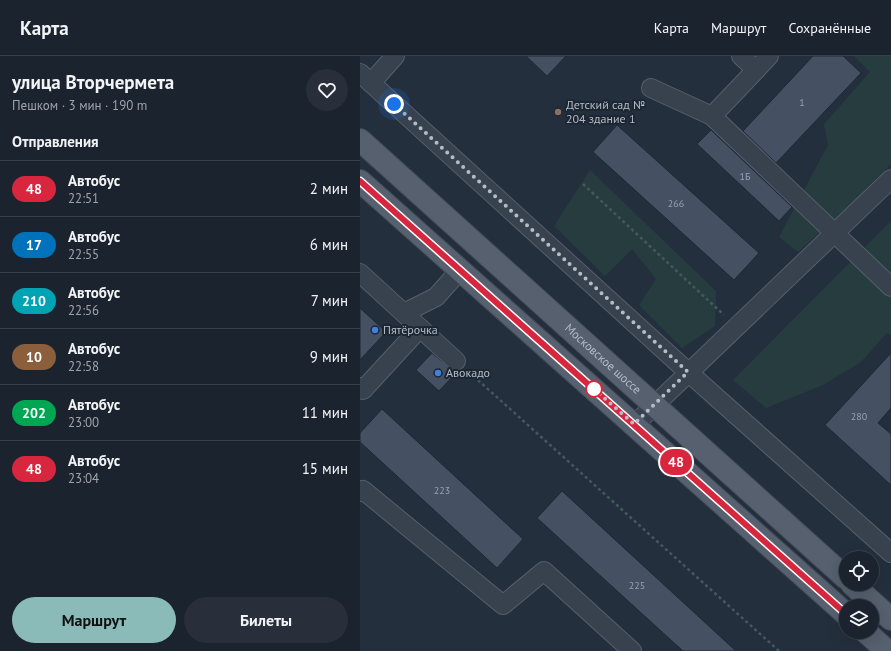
<!DOCTYPE html>
<html lang="ru">
<meta charset="utf-8">
<style>
:root{--surface:#1b232e;--page:#282f3a;--text:#f1f3f6;--muted:#a0a4aa;--line:#39404a;--accent:#8bbbb9}
body{margin:0;font-family:"PT Sans",sans-serif;background:var(--page);color:var(--text);height:100vh;display:flex;flex-direction:column;font-size:15px;white-space:nowrap}
*{box-sizing:border-box;margin:0}
p{font-size:13px;color:var(--muted)}
.icon{flex:none;width:22px;height:22px;fill:none;stroke:currentColor;stroke-width:2;stroke-linecap:round;stroke-linejoin:round}
.map{position:relative;flex:1;overflow:hidden}
.panel{display:flex;flex-direction:column;background:var(--surface);width:360px}
.panel>*{flex:none}
.badge{padding:0 8px;border-radius:13px;font-size:14px;line-height:26px}
.tools{position:absolute;left:479px;top:495px;display:grid;gap:8px}
.tools a{display:grid;place-items:center;width:40px;height:40px;border-radius:50%;background:var(--surface);box-shadow:0 4px 16px #0002,0 0 0 1px var(--line);font-size:20px}
.you{position:absolute;width:20px;height:20px;margin:-10px;border:3px solid #fff;border-radius:50%;background:#1a73e8;box-shadow:0 0 0 6px #1a73e833}
.map>.badge{position:absolute;translate:-50% -50%;box-shadow:0 0 0 2px #fff}
h2{padding:0 12px;font-size:15px;line-height:36px}
.round{display:grid;place-items:center;flex:none;width:42px;height:42px;border-radius:21px;background:var(--page)}
.summary{display:flex;align-items:center;justify-content:space-between;height:68px;padding:0 12px}
h1{font-size:19px;font-weight:800;line-height:30px}
.button{display:flex;gap:8px;margin-top:auto;padding:8px 12px}
.button a{flex:1;height:46px;border-radius:24px;background:var(--accent);color:#111;font-size:16px;font-weight:800;line-height:46px;text-align:center}
.button a+a{background:var(--page);color:var(--text)}
ul{padding:0;list-style:none}
li{display:flex;align-items:center;gap:12px;height:56px;padding:0 12px;border-top:1px solid var(--line)}
li div{flex:1}
li b{display:block;font-size:15px}
li em{font-style:normal}
li .badge{min-width:44px;font-weight:700;text-align:center}
header{display:flex;align-items:center;gap:24px;box-sizing:border-box;height:56px;padding:0 20px;background:var(--surface);border-bottom:1px solid var(--line)}
header strong{font-size:19px}
nav{display:flex;gap:22px;margin-inline-start:auto;font-size:14px}
main{display:flex;flex:1;min-height:0}
.map>svg:first-child{display:block}
.green{fill:#263c3f}
.building{fill:#455162;stroke:#1f2835}
.lines{fill:none;stroke-linecap:round;stroke-linejoin:round}
.minor-casing{stroke:#565f6c;stroke-width:20}
.major-casing{stroke:#414a57;stroke-width:24}
.path{stroke:#44595c;stroke-width:2.5;stroke-dasharray:3 3;stroke-linecap:butt}
.minor{stroke:#38414e;stroke-width:18}
.major{stroke:#56606e;stroke-width:22}
.line-casing{stroke:#fff;stroke-width:9}
.line{stroke:#d7263d;stroke-width:6}
.walk{stroke:#b4bcc9;stroke-width:4;stroke-dasharray:0 7.2}
.education-dot{fill:#8d6e63;stroke:#1d2633;stroke-width:1.5}
.shop-dot{fill:#3f7fe0;stroke:#1d2633;stroke-width:1.5}
.stop-dot{fill:#fff;stroke:#d7263d;stroke-width:2}
.labels{text-anchor:middle;stroke-width:4;stroke-linejoin:round;paint-order:stroke}
.number-label{font-size:10px;fill:#98a1af}
.poi-label{font-size:12px;fill:#b4bcc9;stroke:#1d2633;text-anchor:start}
.street-label{font-size:12px;fill:#b4bcc9;stroke:#1d2633}
</style>
<header>
<strong>Карта</strong>
<nav><a>Карта</a><a>Маршрут</a><a>Сохранённые</a></nav>
</header>
<main>
<section class="panel">
<div class="summary"><div><h1>улица Вторчермета</h1><p>Пешком · 3 мин · 190 m</p></div><a class="round"><svg class="icon" aria-label="heart" viewBox="0 0 24 24"><path d="M12 20l-8-8c-3-5 5-10 8-4 3-6 11-1 8 4z"/></svg></a></div>
<h2>Отправления</h2>
<ul>
<li><span class="badge" style="background:#d7263d;color:#fff">48</span><div><b>Автобус</b><p>22:51</p></div><em>2 мин</em></li>
<li><span class="badge" style="background:#0072bc;color:#fff">17</span><div><b>Автобус</b><p>22:55</p></div><em>6 мин</em></li>
<li><span class="badge" style="background:#00a3b4;color:#fff">210</span><div><b>Автобус</b><p>22:56</p></div><em>7 мин</em></li>
<li><span class="badge" style="background:#8b5e3c;color:#fff">10</span><div><b>Автобус</b><p>22:58</p></div><em>9 мин</em></li>
<li><span class="badge" style="background:#00a651;color:#fff">202</span><div><b>Автобус</b><p>23:00</p></div><em>11 мин</em></li>
<li><span class="badge" style="background:#d7263d;color:#fff">48</span><div><b>Автобус</b><p>23:04</p></div><em>15 мин</em></li>
</ul>
<div class="button"><a>Маршрут</a><a>Билеты</a></div>
</section>
<div class="map">
<svg width="531" height="595" viewBox="0 0 531 595">
<rect width="100%" height="100%" fill="#242f3e"/>
<g class="green">
<path d="M 494,0 L 531,0 L 531,108 L 487,152 L 438,196 L 419,181 L 468,89 L 464,68 L 510,16 Z"/>
<path d="M 230,114 L 356,235 L 355,270 L 322,292 L 279,249 L 296,223 L 272,193 L 245,220 L 194,170 Z"/>
<path d="M 531,165 L 531,279 L 527,277 L 501,306 L 463,329 L 406,352 L 373,324 Z"/>
</g>
<g class="building">
<path d="M 166,0 L 206,0 L 187,20 Z"/>
<path d="M 453,0 L 483,0 L 501,17 L 416,107 L 383,75 Z"/>
<path d="M 257,69 L 399,197 L 374,224 L 233,96 Z"/>
<path d="M 351,74 L 432,151 L 419,165 L 337,88 Z"/>
<path d="M 0,252 L 26,276 L 0,304 Z"/>
<path d="M 72,297 L 96,317 L 79,335 L 56,314 Z"/>
<path d="M 531,297 L 531,352 L 518,367 L 531,378 L 531,429 L 465,369 Z"/>
<path d="M 22,353 L 163,483 L 137,512 L 0,386 L 0,377 Z"/>
<path d="M 202,435 L 376,595 L 323,595 L 177,462 Z"/>
</g>
<g class="lines">
<g class="minor-casing">
<g id="minor">
<path d="M 381,0 L 396,14 L 409,0"/>
<path d="M 396,14 L 352,60 L 531,231"/>
<path d="M 0,17 L 328,316 L 531,497"/>
<path d="M 11,27 L 35,0"/>
<path d="M 291,32 L 352,60"/>
<path d="M 0,217 L 96,305"/>
<path d="M 44,257 L 76,241 L 100,214"/>
<path d="M 0,331 L 3,334 L 60,272"/>
<path d="M 274,369 L 531,123"/>
<path d="M 0,436 L 3,434 L 143,549 L 184,515 L 272,595"/>
</g>
</g>
<g class="major-casing">
<g id="major">
<path id="s1" d="M 0,84 L 486,522"/>
<path d="M 0,125 L 486,558"/>
<path d="M 492,528 L 531,563"/>
<path d="M 506,576 L 527,595"/>
</g>
</g>
<g class="path">
<path d="M 223,128 L 364,259"/>
<path d="M 109,316 L 419,595"/>
</g>
<use href="#minor" class="minor"/>
<use href="#major" class="major"/>
</g>
<g class="lines">
<g class="line-casing">
<path id="line" d="M 0,125 L 486,558"/>
</g>
<use href="#line" class="line"/>
<path class="walk" d="M 34,48 L 328,316 L 274,368 L 234,333"/>
</g>
<circle class="education-dot" cx="198" cy="56" r="4"/>
<g class="shop-dot">
<circle cx="15" cy="274" r="4"/>
<circle cx="78" cy="317" r="4"/>
</g>
<circle class="stop-dot" cx="234" cy="333" r="8"/>
<g class="labels">
<g class="number-label">
<text x="442" y="50">1</text>
<text x="385" y="124">1Б</text>
<text x="316" y="151">266</text>
<text x="499" y="364">280</text>
<text x="82" y="438">223</text>
<text x="277" y="533">225</text>
</g>
<g class="poi-label">
<text x="206" y="53">Детский сад №<tspan x="206" dy="14">204 здание 1</tspan></text>
<text x="23" y="278">Пятёрочка</text>
<text x="86" y="321">Авокадо</text>
</g>
<g class="street-label">
<text dy="4" stroke="none"><textPath href="#s1" startOffset="327">Московское шоссе</textPath></text>
</g>
</g>
</svg>
<div class="tools">
<a><svg class="icon" aria-label="locate" viewBox="0 0 24 24"><circle cx="12" cy="12" r="6"/><path d="M12 2v4M12 18v4M2 12h4M18 12h4"/></svg></a>
<a><svg class="icon" aria-label="layers" viewBox="0 0 24 24"><path d="M12 4l9 5-9 5-9-5zM3 14l9 5 9-5"/></svg></a>
</div>
<div class="you" style="left:34px;top:48px"></div>
<b class="badge" style="left:316px;top:406px;background:#d7263d;color:#fff">48</b>
</div>
</main>
